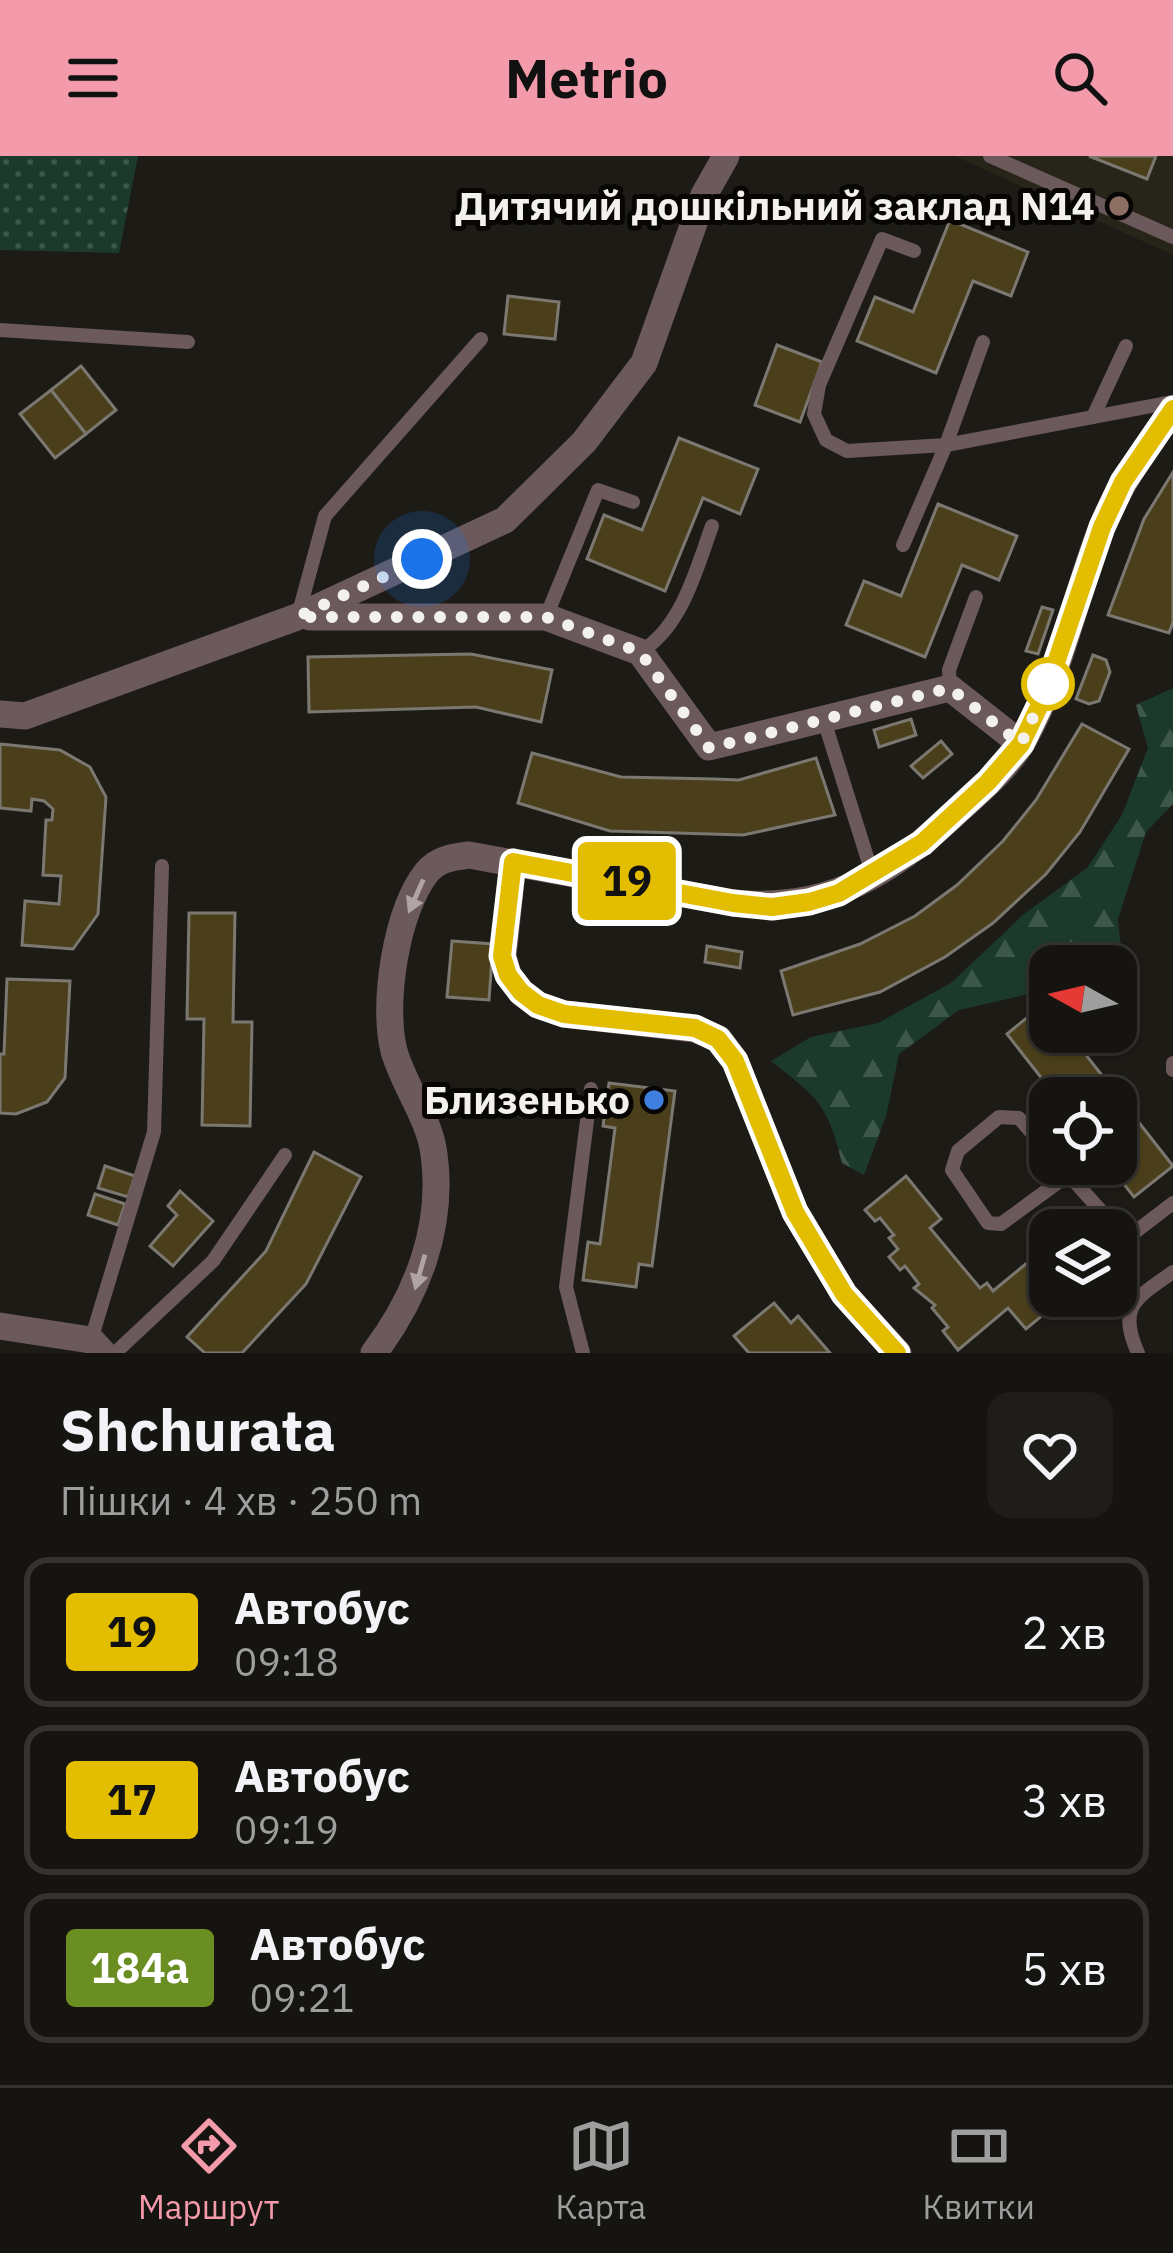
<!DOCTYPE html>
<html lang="uk">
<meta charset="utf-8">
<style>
:root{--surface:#161410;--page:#1f1d19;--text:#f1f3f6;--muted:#9e9e9f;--line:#353330;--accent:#f39aab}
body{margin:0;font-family:"IBM Plex Sans",sans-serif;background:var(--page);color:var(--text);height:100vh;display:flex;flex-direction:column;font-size:45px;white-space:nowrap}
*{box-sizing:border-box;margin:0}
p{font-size:39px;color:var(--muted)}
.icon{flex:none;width:66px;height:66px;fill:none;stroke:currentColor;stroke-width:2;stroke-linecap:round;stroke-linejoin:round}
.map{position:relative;height:1197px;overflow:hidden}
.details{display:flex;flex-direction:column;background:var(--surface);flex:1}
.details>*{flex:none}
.badge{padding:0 24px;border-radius:9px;font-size:42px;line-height:78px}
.needle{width:78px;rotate:278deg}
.buttons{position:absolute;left:1029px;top:789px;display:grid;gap:24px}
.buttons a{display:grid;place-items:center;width:108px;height:108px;border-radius:24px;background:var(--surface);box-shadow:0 3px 9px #0004,0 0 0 3px var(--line);font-size:60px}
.you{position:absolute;width:60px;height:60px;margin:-30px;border:9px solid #fff;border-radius:50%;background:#1a73e8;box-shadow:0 0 0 18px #1a73e833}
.map>.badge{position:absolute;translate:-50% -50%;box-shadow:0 0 0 6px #fff}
.round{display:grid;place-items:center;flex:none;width:126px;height:126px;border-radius:24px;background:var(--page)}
.head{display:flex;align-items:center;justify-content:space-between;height:204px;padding:0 60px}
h1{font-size:57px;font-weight:700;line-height:90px}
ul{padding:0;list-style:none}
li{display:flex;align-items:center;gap:36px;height:150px;margin:0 24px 18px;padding:0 36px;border:6px solid var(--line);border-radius:24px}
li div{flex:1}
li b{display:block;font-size:45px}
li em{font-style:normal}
li .badge{min-width:132px;font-weight:700;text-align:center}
header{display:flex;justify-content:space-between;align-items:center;height:156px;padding:0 60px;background:var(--accent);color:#111;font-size:54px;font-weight:700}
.tabs{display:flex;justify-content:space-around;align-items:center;height:168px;border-top:3px solid var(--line);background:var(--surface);font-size:33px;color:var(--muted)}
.tabs a{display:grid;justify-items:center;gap:6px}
.tabs .current{color:var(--accent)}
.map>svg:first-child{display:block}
.built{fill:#272419}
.grass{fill:url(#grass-dots)}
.forest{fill:url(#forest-firs)}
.building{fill:#4b3f1b;stroke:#7a7871;stroke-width:3}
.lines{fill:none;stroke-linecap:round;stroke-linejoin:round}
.lane{stroke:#6c595b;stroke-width:14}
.street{stroke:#6c595b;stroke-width:27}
.oneway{fill:#b0a5a4}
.line-casing{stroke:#fff;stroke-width:27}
.line{stroke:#e3bd00;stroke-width:18}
.walk{stroke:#f3f1ee;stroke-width:12;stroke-dasharray:0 21.6}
.education-dot{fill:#8d6e63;stroke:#070605;stroke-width:4.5}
.stop-dot{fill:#fff;stroke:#e3bd00;stroke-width:6}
.shop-dot{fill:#3f7fe0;stroke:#070605;stroke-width:4.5}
.labels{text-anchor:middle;stroke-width:10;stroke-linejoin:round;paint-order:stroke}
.poi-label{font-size:39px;font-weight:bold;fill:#f3f1ee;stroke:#070605;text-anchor:end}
</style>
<header><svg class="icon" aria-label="menu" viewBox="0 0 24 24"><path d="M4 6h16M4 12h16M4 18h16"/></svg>Metrio<svg class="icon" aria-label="search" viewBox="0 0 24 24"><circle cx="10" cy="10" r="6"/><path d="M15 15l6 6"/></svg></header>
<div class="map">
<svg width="1173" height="1197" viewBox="0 0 1173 1197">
<defs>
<pattern id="grass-dots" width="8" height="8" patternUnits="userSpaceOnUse" patternTransform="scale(3)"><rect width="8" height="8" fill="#1c3a2c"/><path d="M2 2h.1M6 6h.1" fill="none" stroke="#3d574b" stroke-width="1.8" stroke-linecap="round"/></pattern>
<pattern id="forest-firs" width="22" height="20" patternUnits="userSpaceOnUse" patternTransform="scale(3)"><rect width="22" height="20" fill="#1c3a2c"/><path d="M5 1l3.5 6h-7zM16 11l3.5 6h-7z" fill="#3d574b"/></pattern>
</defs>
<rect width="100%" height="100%" fill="#1d1b16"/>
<path class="built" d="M 954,0 L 1173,0 L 1173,99 L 957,1 Z"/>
<path class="grass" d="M 0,0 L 138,0 L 119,97 L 0,94 Z"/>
<path class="forest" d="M 1173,532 L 1173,648 L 1146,676 L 1118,763 L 1123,816 L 1116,818 L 1116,810 L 1050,810 L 1050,833 L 959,854 L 899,898 L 886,960 L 864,1019 L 842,1007 C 828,948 818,942 771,905 L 811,881 L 878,867 L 951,827 L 1024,758 L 1087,712 L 1122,659 L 1148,592 L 1136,549 Z"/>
<g class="building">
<path d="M 1089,0 L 1156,0 L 1147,23 Z"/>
<path d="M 950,64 L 1028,96 L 1011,140 L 973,125 L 936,217 L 857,185 L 875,141 L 913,156 Z"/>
<path d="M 508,140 L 559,146 L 555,183 L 504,178 Z"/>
<path d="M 777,189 L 822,206 L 800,266 L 755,249 Z"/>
<path d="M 81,210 L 116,254 L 86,278 L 51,234 Z"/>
<path d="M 51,234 L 86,278 L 55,302 L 20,258 Z"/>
<path d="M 679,282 L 758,313 L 740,358 L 703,342 L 665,435 L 587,403 L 604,359 L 642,374 Z"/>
<path d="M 1173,316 L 1173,466 L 1169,477 L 1108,459 L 1144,363 Z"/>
<path d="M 938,348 L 1017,380 L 999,424 L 962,409 L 925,501 L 846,469 L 864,425 L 901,440 Z"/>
<path d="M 1042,451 L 1053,454 L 1038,498 L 1026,495 Z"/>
<path d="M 471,498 L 552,514 L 541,566 L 476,551 L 309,556 L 308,501 Z"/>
<path d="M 1093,499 L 1106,504 L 1110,516 L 1099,545 L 1089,548 L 1076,543 Z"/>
<path d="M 911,563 L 916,579 L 879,591 L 874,574 Z"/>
<path d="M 1082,568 L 1129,593 L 1080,676 L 1046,718 L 993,767 L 945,801 L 880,836 L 793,859 L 781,815 L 860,788 L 915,760 L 957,729 L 1003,685 L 1036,644 Z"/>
<path d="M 941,585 L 952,598 L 923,622 L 911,610 Z"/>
<path d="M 0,588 L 60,594 L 90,611 L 106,641 L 98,758 L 73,793 L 22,789 L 25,745 L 59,748 L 61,720 L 43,719 L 46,664 L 52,664 L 53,653 L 44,645 L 32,643 L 31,655 L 0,652 Z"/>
<path d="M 532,597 L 621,621 L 714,623 L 739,624 L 816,602 L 835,659 L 743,679 L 610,675 L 518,647 Z"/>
<path d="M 189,757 L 235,757 L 233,866 L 252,866 L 250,970 L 202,969 L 204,863 L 187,863 Z"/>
<path d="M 452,785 L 493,788 L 489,844 L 447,841 Z"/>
<path d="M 707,790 L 742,796 L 740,812 L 705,806 Z"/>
<path d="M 7,823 L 70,825 L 65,922 L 47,946 L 16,958 L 0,957 L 0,898 L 4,898 Z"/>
<path d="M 1045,847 L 1050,853 L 1050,876 L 1068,876 L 1173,1010 L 1134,1041 L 1108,1008 L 1116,1008 L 1116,942 L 1057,942 L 1007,878 Z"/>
<path d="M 609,927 L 675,935 L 652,1110 L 639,1108 L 636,1131 L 583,1124 L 588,1086 L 600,1088 L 615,972 L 603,970 Z"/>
<path d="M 314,996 L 361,1021 L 306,1128 L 242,1197 L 205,1197 L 187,1181 L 266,1095 Z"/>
<path d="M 105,1010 L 135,1020 L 128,1041 L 98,1032 Z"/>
<path d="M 906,1020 L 941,1063 L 930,1072 L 980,1132 L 987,1127 L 993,1135 L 1050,1088 L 1050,1140 L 1066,1140 L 1026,1173 L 1008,1152 L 958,1194 L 943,1175 L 948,1171 L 932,1152 L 935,1149 L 914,1132 L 919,1128 L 905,1110 L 900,1114 L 889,1101 L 898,1093 L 889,1082 L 894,1079 L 880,1062 L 875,1065 L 865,1054 Z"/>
<path d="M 180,1035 L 213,1065 L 173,1110 L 150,1090 L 177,1059 L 168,1050 Z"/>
<path d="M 95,1038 L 125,1048 L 118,1069 L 88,1059 Z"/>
<path d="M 774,1147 L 791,1167 L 798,1160 L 830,1197 L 749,1197 L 734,1180 Z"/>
</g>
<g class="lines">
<g class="lane">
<path d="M 990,0 L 1173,81"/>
<path d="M 914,95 L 882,83 L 819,229 L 814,258 L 826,284 L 847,295 L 946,289 L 983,186"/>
<path d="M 0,174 L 188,186"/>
<path d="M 1093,261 L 1126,190"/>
<path d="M 903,389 L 946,289 L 1173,246"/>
<path d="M 299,456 L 325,360 L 481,183"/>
<path d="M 546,461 L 598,334 L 633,346"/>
<path d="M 640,496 C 682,471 696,414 712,370"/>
<path d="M 950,532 L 949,514 L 976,441"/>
<path d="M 828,577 L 873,720"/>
<path d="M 1173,907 L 1173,914"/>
<path d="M 1050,998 L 1019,962 L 999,961 L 958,995 L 952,1014 L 988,1067 L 1001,1068 L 1068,1019"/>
<path d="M 1059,1008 L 1126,1083 L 1173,1047"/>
<path d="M 91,1184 L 154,976 L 162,710"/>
<path d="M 115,1197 L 213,1105 L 285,999"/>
<path d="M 583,1197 L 566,1131 L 591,933"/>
<path d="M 1138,1197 C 1117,1150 1136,1142 1173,1116"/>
</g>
<g class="street">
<path d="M 310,461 L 546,461 L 640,496 L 709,591 L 950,532 L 1021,588"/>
<path d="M 0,558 L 25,560 L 297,461 L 505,364 L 584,286 L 644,207 L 704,39 L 726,0"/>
<path d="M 513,706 L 503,800 L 508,819 L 521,836 L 538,849 L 564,858 L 695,873 L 719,883 L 735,905 L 795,1056 L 844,1138 L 898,1197"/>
<path d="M 0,1170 L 91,1184 L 103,1197"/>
<path d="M 374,1197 C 417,1140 444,1071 434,998 C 429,961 404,930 394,895 C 382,848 396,755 427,716 C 438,703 453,701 469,699 L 733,747 C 830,756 892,717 961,652 C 982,633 1008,611 1023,585 C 1061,519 1074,441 1102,371 C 1119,328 1147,291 1173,253"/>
</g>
</g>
<defs><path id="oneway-solid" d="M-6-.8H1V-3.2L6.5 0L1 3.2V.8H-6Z" transform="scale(3)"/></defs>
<g class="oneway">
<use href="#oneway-solid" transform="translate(416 740) rotate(114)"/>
<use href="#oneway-solid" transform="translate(420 1116) rotate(106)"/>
</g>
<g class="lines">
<g class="line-casing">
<path id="line" d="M 897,1197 L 844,1138 L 795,1056 L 735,905 L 718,883 L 695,872 L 564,858 L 538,849 L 521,836 L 508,819 L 502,800 L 513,706 L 733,747 L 772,751 L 809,746 L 839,737 L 922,687 L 988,626 L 1021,588 L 1046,536 L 1102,371 L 1123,326 L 1173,253"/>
</g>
<use href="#line" class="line"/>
<path class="walk" d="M 422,403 L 297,461 L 546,461 L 640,496 L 709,592 L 950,532 L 1021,588 L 1048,528"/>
</g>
<circle class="education-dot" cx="1119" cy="50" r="12"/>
<circle class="stop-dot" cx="1048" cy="528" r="24"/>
<circle class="shop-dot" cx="654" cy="944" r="12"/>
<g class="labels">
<g class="poi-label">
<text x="1095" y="64">Дитячий дошкільний заклад N14</text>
<text x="630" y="958">Близенько</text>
</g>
</g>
</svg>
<div class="buttons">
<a><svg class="needle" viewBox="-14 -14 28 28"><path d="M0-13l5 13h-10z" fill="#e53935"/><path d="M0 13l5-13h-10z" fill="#9e9e9f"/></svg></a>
<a><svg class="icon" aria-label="locate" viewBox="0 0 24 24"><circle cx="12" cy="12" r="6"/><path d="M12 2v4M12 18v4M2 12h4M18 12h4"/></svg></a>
<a><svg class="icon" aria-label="layers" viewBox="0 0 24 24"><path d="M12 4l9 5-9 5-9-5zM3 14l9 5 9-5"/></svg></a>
</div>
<div class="you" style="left:422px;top:403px"></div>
<b class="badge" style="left:627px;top:725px;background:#e3bd00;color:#111">19</b>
</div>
<section class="details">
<div class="head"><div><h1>Shchurata</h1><p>Пішки · 4 хв · 250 m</p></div><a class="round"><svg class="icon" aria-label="heart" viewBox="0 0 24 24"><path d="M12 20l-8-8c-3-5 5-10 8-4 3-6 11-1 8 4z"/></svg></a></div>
<ul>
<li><span class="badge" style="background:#e3bd00;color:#111">19</span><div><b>Автобус</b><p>09:18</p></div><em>2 хв</em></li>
<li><span class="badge" style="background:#e3bd00;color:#111">17</span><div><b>Автобус</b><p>09:19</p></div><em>3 хв</em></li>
<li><span class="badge" style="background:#6b8e23;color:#fff">184а</span><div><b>Автобус</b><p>09:21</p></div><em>5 хв</em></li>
</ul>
</section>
<nav class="tabs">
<a class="current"><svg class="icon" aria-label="directions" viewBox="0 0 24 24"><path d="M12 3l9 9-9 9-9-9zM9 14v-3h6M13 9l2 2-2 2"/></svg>Маршрут</a>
<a><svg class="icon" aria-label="map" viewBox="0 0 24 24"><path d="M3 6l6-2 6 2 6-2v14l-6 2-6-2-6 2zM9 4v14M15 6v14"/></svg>Карта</a>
<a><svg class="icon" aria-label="tickets" viewBox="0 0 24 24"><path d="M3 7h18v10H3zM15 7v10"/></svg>Квитки</a>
</nav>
